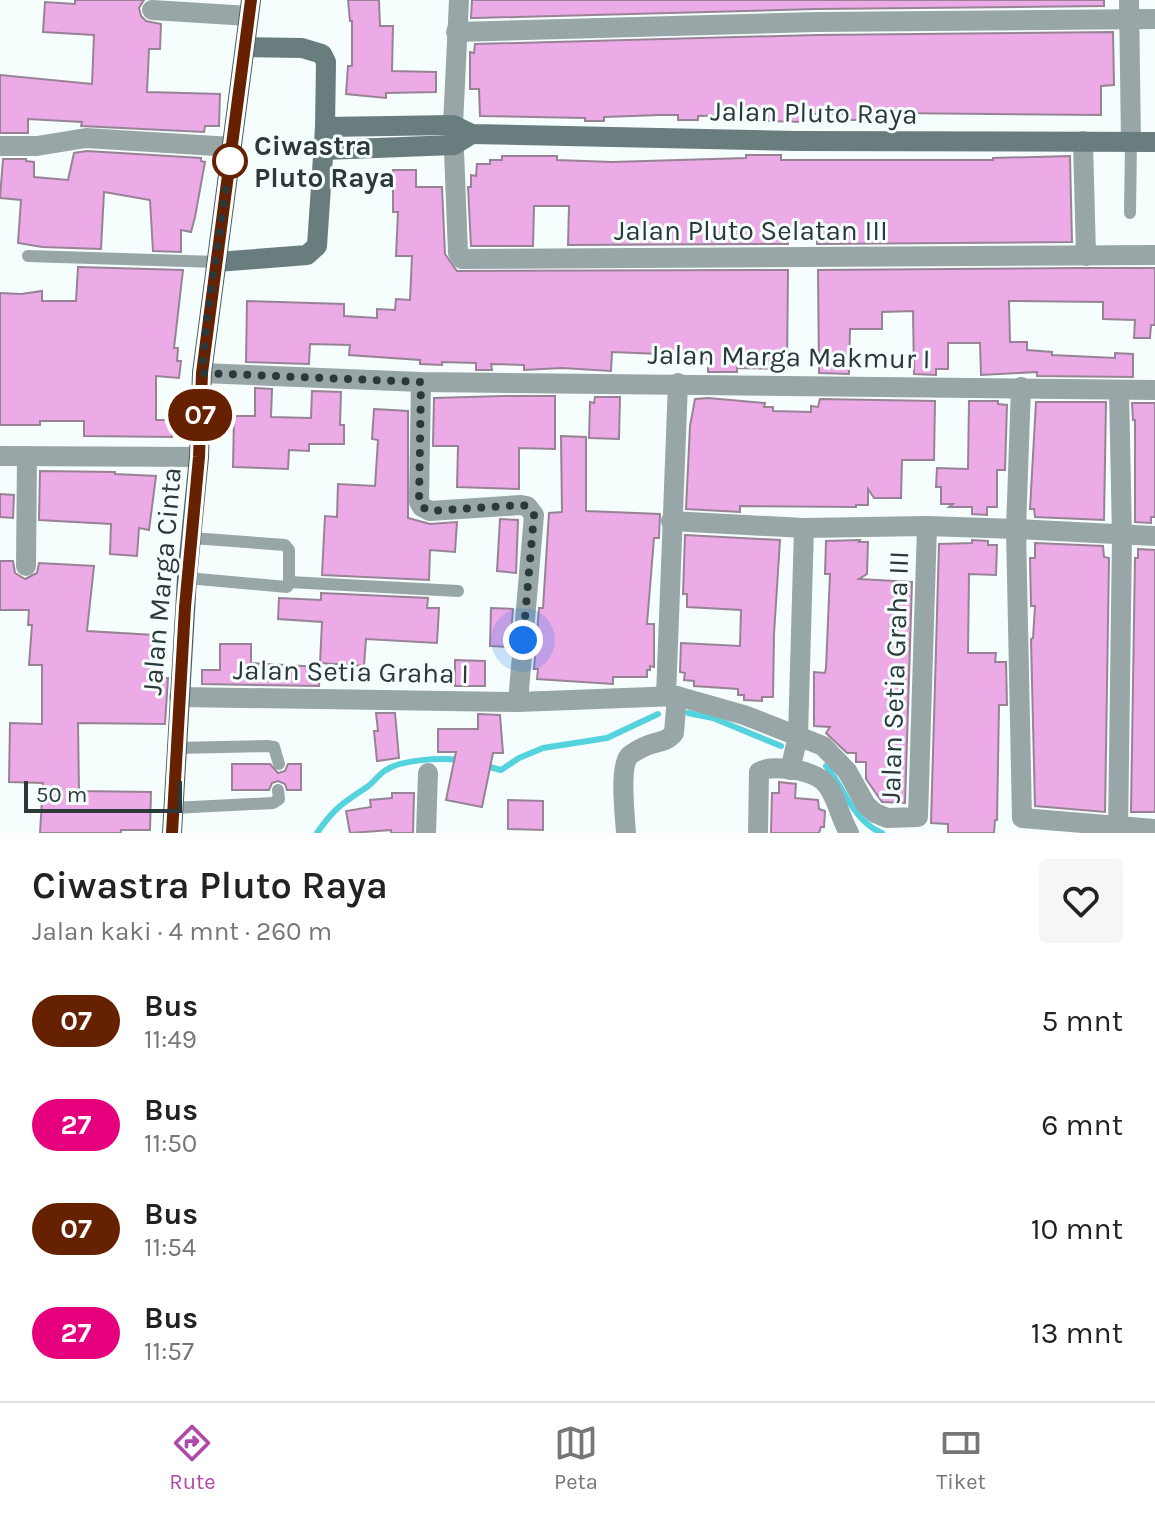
<!DOCTYPE html>
<html lang="id">
<meta charset="utf-8">
<style>
:root{--surface:#fff;--page:#f6f6f6;--text:#222;--muted:#767676;--line:#e0e0e0;--accent:#af48ab}
body{margin:0;font-family:Karla,sans-serif;background:var(--page);color:var(--text);height:100vh;display:flex;flex-direction:column;font-size:30px;white-space:nowrap}
*{box-sizing:border-box;margin:0}
p{font-size:26px;color:var(--muted)}
.icon{flex:none;width:44px;height:44px;fill:none;stroke:currentColor;stroke-width:2;stroke-linecap:round;stroke-linejoin:round}
.map{position:relative;height:833px;overflow:hidden}
.sheet{display:flex;flex-direction:column;background:var(--surface);flex:1}
.sheet>*{flex:none}
.badge{padding:0 16px;border-radius:26px;font-size:28px;line-height:52px}
.scale{position:absolute;left:24px;bottom:20px;width:158px;box-sizing:border-box;padding-left:8px;border:4px solid #2c393a;border-top:0;font-size:22px;line-height:28px;white-space:nowrap;color:#2c393a;-webkit-text-stroke:6px #f6fdfd;paint-order:stroke}
.you{position:absolute;width:40px;height:40px;margin:-20px;border:6px solid #fff;border-radius:50%;background:#1a73e8;box-shadow:0 0 0 12px #1a73e833}
.map>.badge{position:absolute;translate:-50% -50%;box-shadow:0 0 0 4px #fff}
.round{display:grid;place-items:center;flex:none;width:84px;height:84px;border-radius:8px;background:var(--page)}
.overview{display:flex;align-items:center;justify-content:space-between;height:136px;padding:0 32px}
h1{font-size:38px;font-weight:600;line-height:60px}
ul{padding:0;list-style:none}
li{display:flex;align-items:center;gap:24px;height:104px;padding:0 32px}
li div{flex:1}
li b{display:block;font-size:30px}
li em{font-style:normal}
li .badge{min-width:88px;font-weight:700;text-align:center}
.tab-bar{display:flex;justify-content:space-around;align-items:center;height:112px;border-top:2px solid var(--line);background:var(--surface);font-size:22px;color:var(--muted)}
.tab-bar a{display:grid;justify-items:center;gap:4px}
.tab-bar .selected{color:var(--accent)}
.map>svg:first-child{display:block}
.lines{fill:none;stroke-linecap:round;stroke-linejoin:round}
.stream{stroke:#54d2dd;stroke-width:6}
.building{fill:#ecaae7;stroke:#978395;stroke-width:2}
.lane{stroke:#98a6a7;stroke-width:12}
.street{stroke:#98a6a7;stroke-width:20}
.secondary{stroke:#697d7f;stroke-width:20}
.primary{stroke:#476063;stroke-width:20}
.line-casing{stroke:#fff;stroke-width:18}
.line{stroke:#620;stroke-width:12}
.walk{stroke:#2c393a;stroke-width:8;stroke-dasharray:0 14.4}
.stop-dot{fill:#fff;stroke:#620;stroke-width:4}
.labels{text-anchor:middle;stroke-width:6;stroke-linejoin:round;paint-order:stroke}
.street-label{font-size:28px;fill:#2c393a;stroke:#f6fdfd}
.stop-label{font-size:28px;font-weight:bold;fill:#2c393a;stroke:#f6fdfd;text-anchor:start}
</style>
<div class="map">
<svg width="1155" height="833" viewBox="0 0 1155 833">
<rect width="100%" height="100%" fill="#f6fdfd"/>
<g class="lines">
<g class="stream">
<path d="M 688,713 L 713,718 L 781,746"/>
<path d="M 482,765 L 501,770 L 519,758 L 543,748 L 607,738 L 658,714"/>
<path d="M 826,766 C 845,789 853,821 882,833"/>
<path d="M 317,833 C 334,808 343,803 367,787 C 374,782 379,774 386,770 C 403,759 440,758 460,760"/>
</g>
</g>
<g class="building">
<path d="M 75,0 L 144,0 L 139,8 L 141,16 L 146,21 L 161,24 L 160,49 L 149,49 L 147,92 L 220,94 L 219,126 L 205,126 L 204,132 L 81,126 L 82,122 L 28,119 L 28,133 L 0,133 L 0,75 L 92,84 L 94,35 L 43,32 L 45,2 L 75,4 Z"/>
<path d="M 348,0 L 379,0 L 380,26 L 393,26 L 392,71 L 436,72 L 436,92 L 386,93 L 386,98 L 346,94 L 348,66 L 352,66 L 352,21 L 350,21 Z"/>
<path d="M 472,0 L 1104,0 L 1104,6 L 816,9 L 476,18 L 471,18 Z"/>
<path d="M 1113,32 L 1114,85 L 1101,86 L 1101,115 L 889,113 L 879,114 L 879,120 L 850,120 L 850,114 L 806,114 L 806,122 L 760,121 L 760,115 L 698,116 L 698,120 L 678,120 L 678,115 L 660,115 L 604,117 L 604,121 L 585,121 L 585,118 L 480,116 L 479,89 L 470,89 L 470,52 L 474,53 L 475,44 L 816,35 Z"/>
<path d="M 87,151 L 201,158 L 201,161 L 205,162 L 195,217 L 191,232 L 181,230 L 181,252 L 153,251 L 150,200 L 104,192 L 101,249 L 42,247 L 18,243 L 21,200 L 0,198 L 3,159 L 26,159 L 26,161 L 34,162 L 34,177 L 68,180 L 74,153 Z"/>
<path d="M 746,155 L 781,155 L 781,160 L 993,160 L 993,158 L 1070,156 L 1072,242 L 817,244 L 817,235 L 788,235 L 788,244 L 568,245 L 569,206 L 534,206 L 533,246 L 471,246 L 468,187 L 471,187 L 471,175 L 476,176 L 477,164 L 490,164 L 490,160 L 502,160 L 502,156 L 557,156 L 557,160 L 612,162 L 746,158 Z"/>
<path d="M 393,170 L 416,170 L 416,187 L 442,187 L 445,254 L 457,271 L 788,270 L 787,369 L 737,368 L 737,372 L 708,372 L 708,359 L 661,360 L 661,354 L 612,352 L 611,371 L 562,368 L 524,370 L 524,365 L 491,364 L 492,370 L 476,370 L 476,363 L 442,362 L 442,365 L 420,364 L 420,360 L 349,355 L 350,345 L 310,344 L 309,364 L 246,362 L 247,301 L 344,304 L 344,316 L 377,318 L 377,309 L 395,310 L 396,299 L 410,300 L 412,256 L 396,256 L 398,212 L 393,212 Z"/>
<path d="M 78,267 L 183,270 L 174,348 L 178,348 L 177,361 L 181,361 L 179,378 L 156,376 L 156,420 L 173,420 L 172,437 L 84,436 L 84,421 L 40,421 L 40,425 L 0,425 L 0,293 L 21,294 L 42,291 L 42,301 L 76,301 Z"/>
<path d="M 1080,268 L 1155,268 L 1155,325 L 1151,325 L 1150,338 L 1134,338 L 1135,320 L 1103,319 L 1103,302 L 1009,301 L 1010,342 L 1027,342 L 1027,350 L 1052,352 L 1052,355 L 1115,358 L 1115,353 L 1133,354 L 1133,377 L 1037,376 L 1037,372 L 981,375 L 980,343 L 948,343 L 948,369 L 936,369 L 936,375 L 914,374 L 913,311 L 882,312 L 882,329 L 850,329 L 849,374 L 819,373 L 818,270 Z"/>
<path d="M 255,388 L 272,389 L 271,417 L 311,418 L 312,391 L 341,392 L 340,425 L 344,425 L 344,444 L 309,444 L 309,451 L 289,450 L 288,469 L 233,467 L 234,416 L 255,416 Z"/>
<path d="M 504,396 L 555,396 L 555,449 L 519,448 L 519,489 L 457,487 L 458,446 L 433,446 L 434,398 Z"/>
<path d="M 595,397 L 620,397 L 619,439 L 589,438 L 590,402 L 594,403 Z"/>
<path d="M 708,398 L 765,403 L 764,407 L 773,407 L 773,411 L 811,412 L 811,406 L 818,407 L 820,399 L 935,401 L 934,460 L 902,460 L 901,498 L 874,498 L 868,489 L 868,505 L 856,505 L 856,507 L 740,506 L 740,512 L 686,509 L 690,426 L 695,399 Z"/>
<path d="M 969,401 L 998,401 L 998,404 L 1007,405 L 1005,470 L 997,470 L 997,507 L 987,507 L 987,515 L 972,514 L 972,507 L 949,507 L 953,504 L 941,504 L 941,487 L 936,487 L 937,468 L 968,469 Z"/>
<path d="M 1036,402 L 1106,402 L 1104,520 L 1035,517 L 1034,509 L 1030,509 Z"/>
<path d="M 1132,403 L 1155,403 L 1155,517 L 1151,517 L 1151,523 L 1135,522 L 1135,420 L 1133,420 Z"/>
<path d="M 374,409 L 408,411 L 408,518 L 430,524 L 457,522 L 455,552 L 430,550 L 429,580 L 322,575 L 325,516 L 337,517 L 338,484 L 375,486 L 378,440 L 372,439 Z"/>
<path d="M 561,436 L 586,437 L 586,511 L 660,514 L 659,538 L 654,538 L 647,624 L 654,624 L 654,667 L 650,666 L 650,670 L 647,670 L 647,677 L 613,677 L 613,684 L 537,679 L 538,669 L 534,669 L 539,608 L 543,608 L 549,513 L 562,512 Z"/>
<path d="M 40,471 L 115,472 L 115,474 L 156,476 L 149,530 L 139,528 L 137,556 L 110,554 L 111,524 L 39,520 Z"/>
<path d="M 0,494 L 14,495 L 13,518 L 0,517 Z"/>
<path d="M 500,519 L 518,520 L 516,573 L 497,571 Z"/>
<path d="M 685,535 L 780,540 L 774,634 L 773,697 L 762,697 L 762,701 L 744,700 L 744,695 L 738,695 L 738,689 L 694,686 L 694,681 L 684,680 L 685,673 L 680,672 L 681,643 L 740,646 L 741,610 L 687,607 L 687,594 L 683,594 Z"/>
<path d="M 860,540 L 859,542 L 868,542 L 867,574 L 859,579 L 912,582 L 905,803 L 882,802 L 866,779 L 866,762 L 856,762 L 856,753 L 847,753 L 826,733 L 830,727 L 814,726 L 814,672 L 825,673 L 826,668 L 830,574 L 825,574 L 826,541 Z"/>
<path d="M 972,540 L 988,541 L 988,545 L 997,545 L 996,575 L 969,574 L 968,653 L 996,653 L 995,662 L 1006,662 L 1007,705 L 999,705 L 997,820 L 995,820 L 994,833 L 948,833 L 948,824 L 931,823 L 939,544 L 972,543 Z"/>
<path d="M 1035,543 L 1103,546 L 1104,557 L 1109,558 L 1105,812 L 1035,806 L 1031,639 L 1033,638 L 1035,606 L 1031,606 L 1030,558 L 1035,558 Z"/>
<path d="M 1138,549 L 1155,550 L 1155,812 L 1131,812 L 1135,558 L 1138,558 Z"/>
<path d="M 0,561 L 13,561 L 15,573 L 25,579 L 37,573 L 39,563 L 94,566 L 87,631 L 155,635 L 152,678 L 168,678 L 165,724 L 78,723 L 79,791 L 151,792 L 150,830 L 121,830 L 121,833 L 40,833 L 43,783 L 9,782 L 10,723 L 42,724 L 42,665 L 29,665 L 32,625 L 28,625 L 29,610 L 0,610 Z"/>
<path d="M 321,593 L 428,598 L 427,608 L 439,608 L 437,643 L 366,639 L 364,666 L 320,663 L 322,622 L 278,619 L 279,598 L 321,600 Z"/>
<path d="M 491,608 L 513,609 L 510,647 L 490,646 Z"/>
<path d="M 220,644 L 251,644 L 251,663 L 320,667 L 319,686 L 202,684 L 202,670 L 220,670 Z"/>
<path d="M 455,660 L 485,661 L 485,686 L 455,686 Z"/>
<path d="M 376,713 L 395,713 L 399,758 L 377,761 L 374,731 L 378,731 Z"/>
<path d="M 478,714 L 500,715 L 503,753 L 493,753 L 482,807 L 446,800 L 456,752 L 438,752 L 438,729 L 478,729 Z"/>
<path d="M 232,764 L 270,764 L 278,773 L 285,771 L 288,764 L 301,764 L 301,790 L 287,790 L 285,784 L 278,781 L 272,783 L 269,790 L 232,790 Z"/>
<path d="M 779,782 L 796,784 L 795,798 L 818,800 L 819,809 L 825,811 L 824,827 L 821,827 L 819,833 L 771,833 L 772,793 L 779,793 Z"/>
<path d="M 392,793 L 414,793 L 413,833 L 391,833 L 391,830 L 350,833 L 346,811 L 371,807 L 370,800 L 392,798 Z"/>
<path d="M 508,800 L 543,801 L 543,830 L 508,829 Z"/>
</g>
<g class="lines">
<g class="lane">
<path d="M 1130,213 L 1131,142"/>
<path d="M 28,256 L 217,262"/>
<path d="M 187,578 L 287,587 L 289,584 L 289,550 L 285,545 L 192,538"/>
<path d="M 289,582 L 458,591"/>
<path d="M 177,748 L 267,746 L 274,747 L 279,764"/>
<path d="M 173,808 L 273,803 L 279,799 L 278,790"/>
</g>
<g class="street">
<path d="M 459,0 L 453,125 L 458,253 L 462,259 L 1155,255"/>
<path d="M 1129,0 L 1131,142"/>
<path d="M 152,10 L 249,16"/>
<path d="M 456,32 L 816,22 L 1155,19"/>
<path d="M 1083,141 L 1086,256"/>
<path d="M 0,146 L 37,146 L 86,138 L 232,147"/>
<path d="M 202,373 L 421,382 L 1155,390"/>
<path d="M 421,382 L 419,502 L 422,507 L 430,511 L 521,505 L 527,506 L 534,515 L 518,702"/>
<path d="M 1021,387 L 1016,529 L 1022,818 L 1155,829"/>
<path d="M 0,456 L 199,457"/>
<path d="M 671,521 L 804,528 L 927,526 L 1016,529 L 1155,536"/>
<path d="M 26,566 L 27,456"/>
<path d="M 666,696 L 678,383"/>
<path d="M 179,697 L 518,702 L 677,696 L 744,715 L 823,746 L 847,771 L 866,805 L 875,813 L 887,818 L 918,817 L 927,526"/>
<path d="M 790,770 L 798,736 L 804,528"/>
<path d="M 426,833 L 428,773"/>
<path d="M 626,833 C 625,816 619,769 629,756 C 632,753 641,748 646,746 C 657,741 666,743 674,733 L 677,696"/>
<path d="M 758,833 L 759,772 C 767,767 779,768 789,769 C 839,775 830,798 849,833"/>
<path d="M 1118,833 L 1122,536 L 1119,390"/>
</g>
<g class="secondary">
<path d="M 325,127 L 453,125 L 472,134 L 797,141 L 1155,142"/>
<path d="M 324,150 L 454,145 L 472,134"/>
<path d="M 217,262 L 307,255 L 317,246 L 325,127 L 326,62 L 322,54 L 302,48 L 245,47"/>
</g>
<path class="primary" d="M 172,833 L 187,578 L 199,457 L 202,373 L 251,0"/>
</g>
<g class="lines">
<g class="line-casing">
<path id="line" d="M 172,833 L 185,607 L 199,457 L 202,373 L 251,0"/>
</g>
<use href="#line" class="line"/>
<path class="walk" d="M 230,161 L 207,319 L 202,373 L 421,382 L 419,502 L 422,507 L 430,511 L 521,505 L 527,506 L 534,515 L 523,640"/>
</g>
<circle class="stop-dot" cx="230" cy="161" r="16"/>
<g class="labels">
<g class="street-label">
<text transform="translate(814 112) rotate(1)" y="10">Jalan Pluto Raya</text>
<text x="751" y="240">Jalan Pluto Selatan III</text>
<text transform="translate(789 356) rotate(1)" y="10">Jalan Marga Makmur I</text>
<text transform="translate(161 581) rotate(-85)" y="10">Jalan Marga Cinta</text>
<text transform="translate(351 671) rotate(1)" y="10">Jalan Setia Graha I</text>
<text transform="translate(894 677) rotate(-88)" y="10">Jalan Setia Graha III</text>
</g>
<g class="stop-label">
<text x="254" y="155">Ciwastra<tspan x="254" dy="32">Pluto Raya</tspan></text>
</g>
</g>
</svg>
<div class="scale">50 m</div>
<div class="you" style="left:523px;top:640px"></div>
<b class="badge" style="left:200px;top:415px;background:#620;color:#fff">07</b>
</div>
<section class="sheet">
<div class="overview"><div><h1>Ciwastra Pluto Raya</h1><p>Jalan kaki · 4 mnt · 260 m</p></div><a class="round"><svg class="icon" aria-label="heart" viewBox="0 0 24 24"><path d="M12 20l-8-8c-3-5 5-10 8-4 3-6 11-1 8 4z"/></svg></a></div>
<ul>
<li><span class="badge" style="background:#620;color:#fff">07</span><div><b>Bus</b><p>11:49</p></div><em>5 mnt</em></li>
<li><span class="badge" style="background:#e6007e;color:#fff">27</span><div><b>Bus</b><p>11:50</p></div><em>6 mnt</em></li>
<li><span class="badge" style="background:#620;color:#fff">07</span><div><b>Bus</b><p>11:54</p></div><em>10 mnt</em></li>
<li><span class="badge" style="background:#e6007e;color:#fff">27</span><div><b>Bus</b><p>11:57</p></div><em>13 mnt</em></li>
</ul>
</section>
<nav class="tab-bar">
<a class="selected"><svg class="icon" aria-label="directions" viewBox="0 0 24 24"><path d="M12 3l9 9-9 9-9-9zM9 14v-3h6M13 9l2 2-2 2"/></svg>Rute</a>
<a><svg class="icon" aria-label="map" viewBox="0 0 24 24"><path d="M3 6l6-2 6 2 6-2v14l-6 2-6-2-6 2zM9 4v14M15 6v14"/></svg>Peta</a>
<a><svg class="icon" aria-label="tickets" viewBox="0 0 24 24"><path d="M3 7h18v10H3zM15 7v10"/></svg>Tiket</a>
</nav>
